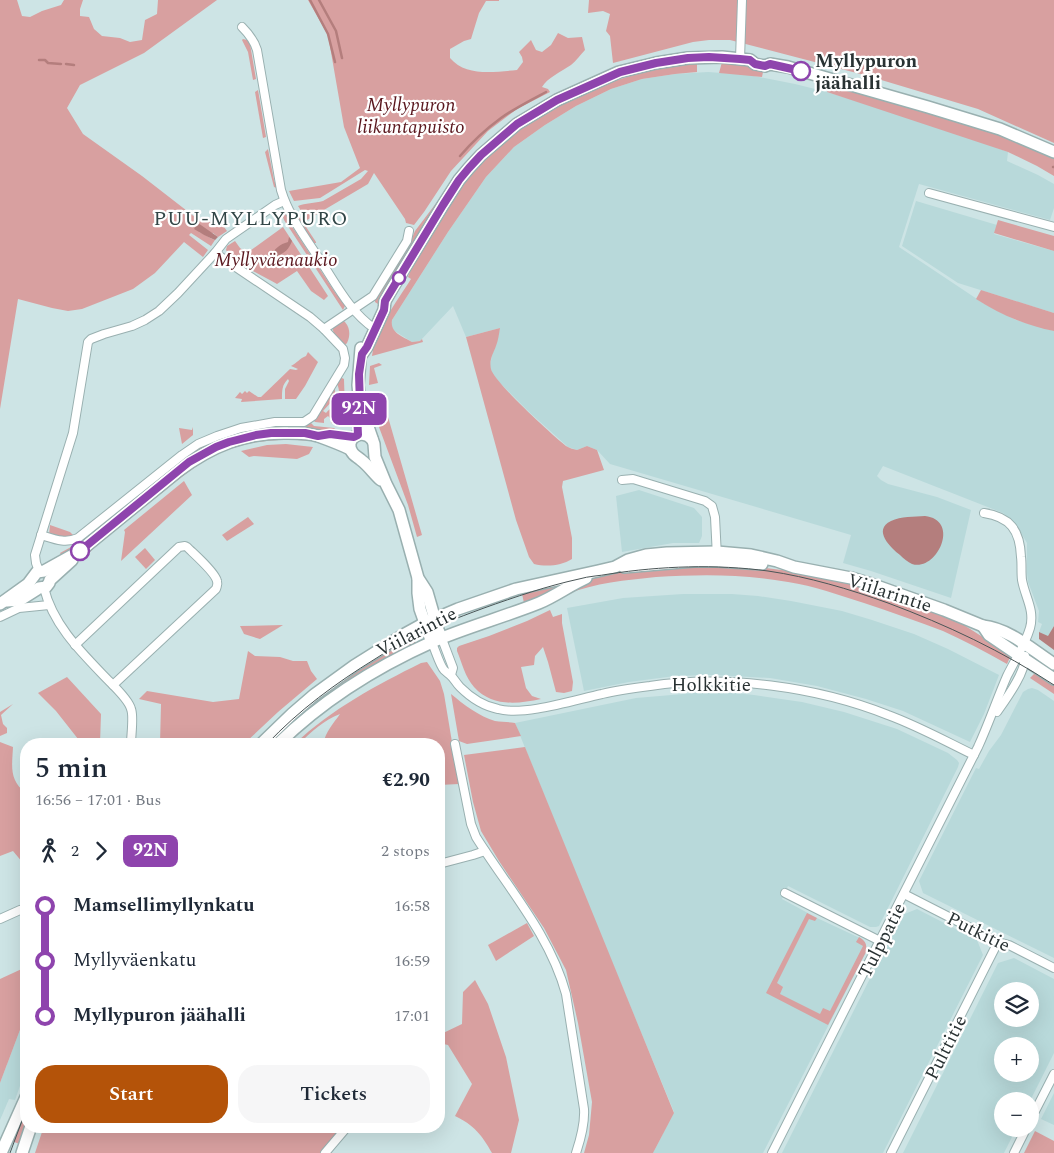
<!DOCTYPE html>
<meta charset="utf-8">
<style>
:root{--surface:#fff;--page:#f6f6f7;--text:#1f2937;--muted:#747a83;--accent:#b45309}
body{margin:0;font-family:Spectral,serif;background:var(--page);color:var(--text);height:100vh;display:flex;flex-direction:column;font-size:19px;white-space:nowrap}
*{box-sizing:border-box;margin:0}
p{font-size:16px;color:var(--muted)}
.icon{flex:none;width:28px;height:28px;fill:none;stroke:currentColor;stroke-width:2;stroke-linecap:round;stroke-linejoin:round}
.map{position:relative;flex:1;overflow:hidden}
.details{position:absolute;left:20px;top:738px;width:425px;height:395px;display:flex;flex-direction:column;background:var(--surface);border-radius:20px;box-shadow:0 5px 20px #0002}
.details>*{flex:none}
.badge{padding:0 10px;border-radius:8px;font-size:18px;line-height:32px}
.controls{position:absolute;left:994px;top:982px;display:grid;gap:10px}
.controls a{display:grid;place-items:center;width:45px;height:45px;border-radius:50%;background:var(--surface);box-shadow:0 5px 20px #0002;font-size:25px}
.map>.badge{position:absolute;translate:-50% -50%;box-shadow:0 0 0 2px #fff}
.legs{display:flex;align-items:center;gap:8px;height:55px;padding:0 15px;font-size:16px}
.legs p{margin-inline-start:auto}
.summary{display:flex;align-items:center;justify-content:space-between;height:85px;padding:0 15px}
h1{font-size:28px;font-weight:600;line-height:38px}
.button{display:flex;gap:10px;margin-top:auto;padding:10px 15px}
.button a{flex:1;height:58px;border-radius:20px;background:var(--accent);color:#fff;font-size:20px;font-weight:600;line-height:58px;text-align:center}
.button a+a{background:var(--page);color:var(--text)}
ul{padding:0 15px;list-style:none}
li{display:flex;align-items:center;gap:18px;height:55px;font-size:19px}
li i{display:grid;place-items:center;width:8px;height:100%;margin:0 6px;background:currentColor}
li i::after{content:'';width:12px;height:12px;margin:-6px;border:4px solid;border-radius:50%;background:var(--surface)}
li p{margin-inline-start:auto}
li:first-child i{background:linear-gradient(#0000 50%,currentColor 0)}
li:last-child i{background:linear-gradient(currentColor 50%,#0000 0)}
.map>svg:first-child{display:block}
.built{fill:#b8d9da;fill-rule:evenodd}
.green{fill:#d8a0a0}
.water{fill:#b47e7d}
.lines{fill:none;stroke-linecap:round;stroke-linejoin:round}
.stream{stroke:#b47e7d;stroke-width:2.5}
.street-casing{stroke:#99b0b0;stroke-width:10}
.secondary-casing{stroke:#99b0b0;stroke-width:14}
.street{stroke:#fff;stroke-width:8}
.secondary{stroke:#fff;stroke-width:11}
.tram{stroke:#4b5657;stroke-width:1}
.line-1-casing{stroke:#fff;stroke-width:11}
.line-1{stroke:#8e44ad;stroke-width:8}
.stop-1-dot{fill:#fff;stroke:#8e44ad;stroke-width:2.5}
.labels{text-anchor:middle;stroke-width:4.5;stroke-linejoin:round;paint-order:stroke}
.stop-label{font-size:19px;font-weight:bold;fill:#293233;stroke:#fff;text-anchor:start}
.park-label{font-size:19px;font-style:italic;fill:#5a171e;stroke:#fff}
.street-label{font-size:19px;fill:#293233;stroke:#fff}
.neighbourhood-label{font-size:20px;letter-spacing:1px;fill:#324647;stroke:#fff}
</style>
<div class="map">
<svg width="1054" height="1153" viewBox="0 0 1054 1153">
<rect width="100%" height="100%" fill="#cde4e5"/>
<g class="built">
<path d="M 708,72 L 749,75 L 795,84 L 827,92 L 949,130 L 1008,152 L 1007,161 L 1038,175 L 1054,184 L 1054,208 L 1050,220 L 919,184 L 899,247 L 983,303 L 1016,320 L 1054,331 L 1054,626 L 1048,637 L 1039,632 L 1042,624 L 1038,622 L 1039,611 L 1028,582 L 1027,573 L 1027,543 L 1017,526 L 1003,513 L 883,466 L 877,476 L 881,480 L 888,484 L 937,497 L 971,510 L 951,598 L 871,571 L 843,563 L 851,535 L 610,464 L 597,450 L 587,446 L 577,450 L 568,447 L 529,412 L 500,383 L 492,373 L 490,366 L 492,355 L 496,345 L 500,328 L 466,337 L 453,306 L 420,341 L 412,342 L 393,330 L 391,326 L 392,320 L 448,232 L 486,177 L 514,147 L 545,125 L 576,106 L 611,89 L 642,79 L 675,74 Z"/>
<path d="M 916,201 L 997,225 L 994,234 L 1054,251 L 1054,313 L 958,283 L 902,246 Z"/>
<path d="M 639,490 L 694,508 L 702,517 L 702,536 L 699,543 L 673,543 L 622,552 L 616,496 Z"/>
<path d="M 683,594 L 732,594 L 758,596 L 791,601 L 842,611 L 872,620 L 914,634 L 948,649 L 999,675 L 984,714 L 970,742 L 903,711 L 866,699 L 817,686 L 770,678 L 714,675 L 675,676 L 629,682 L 584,691 L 567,608 L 623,598 Z"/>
<path d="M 1032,688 L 1038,690 L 1054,701 L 1054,958 L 923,893 L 919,881 L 976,768 L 979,769 L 989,751 L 1001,735 L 1023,692 L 1028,689 Z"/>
<path d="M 695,693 L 735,693 L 754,695 L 802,702 L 844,712 L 897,729 L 948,753 L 957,760 L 959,763 L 958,767 L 879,926 L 876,927 L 870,927 L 788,886 L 782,899 L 817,918 L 862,939 L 865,942 L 866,947 L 866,952 L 763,1153 L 653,1153 L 674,1112 L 600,933 L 515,723 L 636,698 Z"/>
<path d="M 917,909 L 977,940 L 983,955 L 883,1153 L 782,1153 L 902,915 Z"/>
<path d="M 1014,958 L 1054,979 L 1054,1053 L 1030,1101 L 1002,1101 L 1002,1129 L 1016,1129 L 1004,1153 L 903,1153 L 998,963 ZM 1002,991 L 1030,991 L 1030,1019 L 1002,1019 ZM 1002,1046 L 1030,1046 L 1030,1074 L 1002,1074 Z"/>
<path d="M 26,1014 L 26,1069 L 15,1100 L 9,1099 L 0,1120 L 0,1083 Z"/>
<path d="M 1054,1093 L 1054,1125 L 1041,1119 Z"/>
</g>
<g class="green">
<path d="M 0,0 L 17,0 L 22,16 L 30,17 L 42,11 L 61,5 L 64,0 L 83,0 L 80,9 L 80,16 L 89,17 L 94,29 L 102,36 L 120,38 L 130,42 L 142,40 L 145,20 L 157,14 L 158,0 L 217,0 L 144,53 L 80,85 L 67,108 L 83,134 L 142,176 L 200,221 L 221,223 L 227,231 L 218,237 L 213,233 L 199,232 C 205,234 209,238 215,240 L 211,246 L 191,233 L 189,235 L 208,250 L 203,257 L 184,242 L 155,273 L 133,289 L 82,309 L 68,311 L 52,308 L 18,299 L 0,409 Z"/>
<path d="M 308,0 L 499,0 L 499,1 L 486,1 L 479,13 L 471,39 L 464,41 L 450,49 L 450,58 C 466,77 494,72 517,70 L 523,62 L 522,57 L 519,52 L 531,40 L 536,50 L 542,52 L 551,45 L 558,33 L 568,38 L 582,37 L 585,50 C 580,55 576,61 571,65 C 562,71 547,78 542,87 L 548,89 L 550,92 L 517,109 L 488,131 L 451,171 L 424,212 L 414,225 L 406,223 L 405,219 L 374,173 L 368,184 L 307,220 L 298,206 C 305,203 315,203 323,201 L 361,179 L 368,171 L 365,170 L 320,198 L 294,201 L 289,191 L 341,182 L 360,168 L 344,127 L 328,35 Z"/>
<path d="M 589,0 L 1054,0 L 1054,143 L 978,109 L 868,76 L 730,40 L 709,40 L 693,42 L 613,63 L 610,36 L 606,31 L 610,14 L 603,11 L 588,13 Z"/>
<path d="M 243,39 L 247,40 L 250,44 L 256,79 L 253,80 L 248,52 L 242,40 Z"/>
<path d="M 722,62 L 737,63 L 758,67 L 758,70 L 763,72 L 762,77 L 719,73 Z"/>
<path d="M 683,64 L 697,64 L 697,72 L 675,74 L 642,79 L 611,89 L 576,106 L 545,125 L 514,147 L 486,177 L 448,232 L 392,320 C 390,333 402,336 412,342 L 420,341 L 422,339 L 423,342 L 372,356 C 376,328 396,303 411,279 L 408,277 L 414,262 L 455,194 L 479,163 L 522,127 L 547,110 L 608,83 L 652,69 Z"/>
<path d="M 832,85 L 989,131 L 1054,159 L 1054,176 L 1037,166 L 1008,152 L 827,92 Z"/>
<path d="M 258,90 L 266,137 L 263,138 L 255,92 Z"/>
<path d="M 268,149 L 274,180 L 277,188 L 274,187 L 265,152 Z"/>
<path d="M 437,202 L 438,203 L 378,304 L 375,302 L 375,297 L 412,238 L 415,231 Z"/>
<path d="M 294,209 L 316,242 L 316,243 L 313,243 L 292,210 Z"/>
<path d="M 287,213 L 288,219 L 293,228 L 336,294 L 342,299 L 345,306 L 343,310 L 284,220 L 283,217 L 284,215 Z"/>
<path d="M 998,220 L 1054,236 L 1054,251 L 994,233 Z"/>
<path d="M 283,227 L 328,296 L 324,300 L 311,291 L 297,271 L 277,284 C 263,276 234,263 226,250 L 227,246 L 235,241 L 240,248 L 247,253 Z"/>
<path d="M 981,290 L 1054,313 L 1054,331 C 1027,326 999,314 976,299 Z"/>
<path d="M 343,320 C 350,326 351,335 347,343 L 345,345 C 339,339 332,336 333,327 Z"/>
<path d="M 500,328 C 499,334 498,341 496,346 C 493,354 489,360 491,369 C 494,382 552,435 566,446 C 569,448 573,449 577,450 L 587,446 L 597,450 L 604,470 L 563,481 L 562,487 L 572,538 L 572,559 C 561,566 546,567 534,564 L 529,557 L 516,520 L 466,337 Z"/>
<path d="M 308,352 L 318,362 L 305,386 L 296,399 L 285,399 L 285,389 L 289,381 L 288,379 C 282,385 282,390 282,399 L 241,402 L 242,399 L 235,398 L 240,392 L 242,394 L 245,391 L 247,393 L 249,391 L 258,397 L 261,397 L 290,369 L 296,370 L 298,369 L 291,366 C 297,363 300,358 306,356 Z"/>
<path d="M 379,363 L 382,365 L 374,368 L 378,383 L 369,385 L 370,366 Z"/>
<path d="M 340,377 L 344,379 C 344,388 346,408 343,416 C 341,422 336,424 331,423 L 331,419 L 328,416 L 324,419 L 324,423 L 315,422 L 313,420 L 334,388 L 335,390 L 335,398 L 323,411 L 326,413 C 335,404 343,397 337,384 Z"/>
<path d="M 382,396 L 422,535 L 417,537 L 408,505 L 373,411 L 371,400 Z"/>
<path d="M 310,422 L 314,426 L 334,428 L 336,430 L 335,432 L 294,427 L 270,428 L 248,431 L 211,444 L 182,461 L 69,552 L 62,557 L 60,553 L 71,547 L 194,450 L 228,434 L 269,425 Z"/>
<path d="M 193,427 L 193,435 L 182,444 L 179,428 L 192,430 Z"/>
<path d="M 299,436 L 326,443 C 284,436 240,439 203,462 C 187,472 172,485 157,497 C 137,513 117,529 97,545 L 88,554 L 87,552 L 200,459 L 256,438 Z"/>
<path d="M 286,444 L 313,447 L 309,454 L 297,459 L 254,456 L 249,457 L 241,451 L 267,445 Z"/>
<path d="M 184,481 L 192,495 L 121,561 L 125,532 L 124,530 Z"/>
<path d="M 248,517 L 254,524 L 227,541 L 222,535 Z"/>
<path d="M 50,525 L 70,532 L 75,537 L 71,540 L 49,535 Z"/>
<path d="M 145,548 L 155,560 L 146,569 L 135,557 Z"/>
<path d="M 680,564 L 759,567 L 805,573 L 831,578 L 878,591 L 956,620 L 1011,655 L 1007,664 C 986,652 965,641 943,631 C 917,621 891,612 864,603 C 839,595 814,586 788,582 C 743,574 702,574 656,577 C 626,580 595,583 567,594 L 583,582 L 608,572 Z"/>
<path d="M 578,577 L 526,605 L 525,602 L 524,603 L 521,589 Z"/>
<path d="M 550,610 L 553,617 L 562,614 L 562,623 L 573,682 L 572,691 L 564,693 L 556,692 L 548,662 L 543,647 L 535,656 L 534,665 L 521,667 L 526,688 L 532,696 L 541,699 C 517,704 492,707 474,687 C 465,677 462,663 457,651 L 457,648 L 459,646 L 489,636 L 527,621 Z"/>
<path d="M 283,625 L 260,639 L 244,634 L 240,626 Z"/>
<path d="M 413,635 L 416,645 L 274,744 L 263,744 L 315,696 Z"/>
<path d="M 248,651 L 255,656 L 280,657 L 293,661 L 307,661 L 311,671 L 317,679 L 278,712 L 246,742 L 208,744 L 160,744 L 161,704 L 139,699 L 147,691 L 213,702 L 239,699 Z"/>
<path d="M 427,662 L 440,681 L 444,694 L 459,784 L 439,785 L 439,744 L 323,744 C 326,731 333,724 340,714 C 324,720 311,732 299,744 L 295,744 C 331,709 377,685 421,663 Z"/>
<path d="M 1036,672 L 1054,681 L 1054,694 L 1030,678 Z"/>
<path d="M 67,677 L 101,714 L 100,744 L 82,744 L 56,711 L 38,693 Z"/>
<path d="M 451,694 C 463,704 480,717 495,721 C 502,722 509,722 515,723 L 521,736 L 467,744 L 459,741 Z"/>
<path d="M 13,704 L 1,715 L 3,724 L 7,728 L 7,733 L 0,736 L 0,712 Z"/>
<path d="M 0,742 L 13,747 C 12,767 9,780 26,793 L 26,863 L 23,863 L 13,851 L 0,856 Z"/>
<path d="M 525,747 L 674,1113 L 653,1153 L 584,1153 L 589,1135 L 592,1102 L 578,1023 L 566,970 L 544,928 L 499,861 L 481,831 L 473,802 L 464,755 Z"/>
<path d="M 807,913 L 817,918 L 815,921 L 809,919 L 777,983 L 783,987 L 780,994 L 820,1014 L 823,1008 L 830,1011 L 863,946 L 856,942 L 859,937 C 866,941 867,945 866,952 L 828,1025 L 766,993 Z"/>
<path d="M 527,923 L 534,936 L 496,961 L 488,945 Z"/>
<path d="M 26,967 L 26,1014 L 0,1083 L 0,979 Z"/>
<path d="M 475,980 L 488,1004 L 506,1057 L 519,1120 L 511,1153 L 492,1153 C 482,1135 474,1125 455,1116 L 472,1084 L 448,1045 L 439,1043 L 439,1035 L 462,1024 L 463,992 Z"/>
<path d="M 26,1101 L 26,1126 L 22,1145 L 9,1140 Z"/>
<path d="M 44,1126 L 342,1126 L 321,1153 L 35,1153 Z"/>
<path d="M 1035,1131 L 1054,1141 L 1054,1153 L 1024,1153 Z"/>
</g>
<g class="water">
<path d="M 198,223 L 218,237 L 215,240 C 207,237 201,233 194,229 Z"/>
<path d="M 289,237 L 292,241 C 289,249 285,253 277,256 L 277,261 C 268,265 257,263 248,262 L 253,256 L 257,258 L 271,256 C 274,249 280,244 288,242 Z"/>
<path d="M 925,516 C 961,520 937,572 912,564 C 908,562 903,558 900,555 C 891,548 872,530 891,521 C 901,516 914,517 925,516 Z"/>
<path d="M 1054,626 L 1054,650 L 1039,639 L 1039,632 L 1048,636 Z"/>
</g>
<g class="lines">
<g class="stream">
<path d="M 310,0 L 328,34 L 335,62"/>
<path d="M 319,0 L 336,31 L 342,58"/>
<path d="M 39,60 L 45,60 L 48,63 L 61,64"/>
<path d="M 66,64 L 74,65"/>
<path d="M 460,156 C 472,142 486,129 501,118 C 515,108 531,100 546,92"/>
<path d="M 1053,167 L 1054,167"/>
</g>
<g class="street-casing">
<g id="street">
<path d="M 242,27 C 249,34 254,40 257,50 L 281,190 C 289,217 307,240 322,263 C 337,286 351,313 375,329"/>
<path d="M 740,59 L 742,0"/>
<path d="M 929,193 L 1054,227"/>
<path d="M 324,329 L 373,296 L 407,241 L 409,231"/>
<path d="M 622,480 L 633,479 L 705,501 L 712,506 L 715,517 L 717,557"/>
<path d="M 41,535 C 54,539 65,544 78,538 L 182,455 L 198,444 L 217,436 L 241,428 L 275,422 L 304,422 L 313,416 L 344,365 L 345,358 L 343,349 L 324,329 L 310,317 L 215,253"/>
<path d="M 39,571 L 36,563 L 35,555 L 73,433 L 88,342 L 91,339 L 104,334 L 132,326 L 145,320 L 159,311 L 178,293 L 215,253 L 226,239 L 275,205 L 284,201"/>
<path d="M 44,588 C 53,625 81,652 107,679 C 114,686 129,700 131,709 C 134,716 131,735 131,744"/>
<path d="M 0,617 L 19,608 L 49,605"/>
<path d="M 442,639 L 453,668 L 451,675"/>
<path d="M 432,643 C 435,649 440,666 444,670 C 446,672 448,673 450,675 C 454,678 456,683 460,687 C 470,697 483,706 498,709 C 525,716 574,700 602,694 C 618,690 634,688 650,686 C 725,674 818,687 888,715 C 918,726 945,741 974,755"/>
<path d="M 75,645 L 179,547 L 185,546 L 187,547 C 194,554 215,572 217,581 C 218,585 217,585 216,589 L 113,685"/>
<path d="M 997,712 C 1006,699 1026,672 1025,656"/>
<path d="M 455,744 L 471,824 L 476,837 C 508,888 550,935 566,994 L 584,1109 C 585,1124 581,1138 576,1153"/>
<path d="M 439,864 L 473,855 L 485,851"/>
<path d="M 785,893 L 880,941"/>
<path d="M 904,894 L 998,942 L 1009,945 L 1054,968"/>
<path d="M 0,919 L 20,910 L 26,909"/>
<path d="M 1030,1121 L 1054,1074"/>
<path d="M 325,1153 L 348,1126"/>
<path d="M 772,1153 L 978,747 C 989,723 997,699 1007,676 C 1015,660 1025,645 1030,628 C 1035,610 1025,597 1022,580 C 1021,572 1022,564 1021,557 C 1020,530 1010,517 984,513"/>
<path d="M 891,1153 L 998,942"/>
<path d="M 1014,1153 L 1026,1129"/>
</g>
</g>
<g class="secondary-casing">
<g id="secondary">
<path d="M 361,348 L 358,385 L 360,406 L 363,412 L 374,444 L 375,457 L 386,484 L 399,510 L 418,578 L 427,592 L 438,630 L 442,639"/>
<path d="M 362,354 L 367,347 L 384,310 L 385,301 L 393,287 L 443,205 L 459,180 L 469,168 L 481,155 L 517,124 L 557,100 L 619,72 L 656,63 L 688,58 L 722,57 L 750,60 L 755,64 L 765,66 L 770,64 L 788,67 L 928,107 L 1000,129 L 1054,152"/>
<path d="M 372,439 C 361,428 344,439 352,452 C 354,456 358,457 361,460 C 369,466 374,474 381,480"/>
<path d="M 624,567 L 694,561 L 717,561 L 762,564"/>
<path d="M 418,579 L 418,593 L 420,609 L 432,643"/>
<path d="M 7,601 L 20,600 L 39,588 L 46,587 L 49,583 L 50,580 L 72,560"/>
<path d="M 0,604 L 28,584 L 37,572 L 44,571 L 80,551 L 178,471 C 212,446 245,432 288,433 C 298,433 309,433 318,436 C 329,440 340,444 350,449"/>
<path d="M 983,626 L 989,635 L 1054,679"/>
<path d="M 261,744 L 292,714 L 314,695 L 354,666 L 405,634 L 425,623 L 458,609 L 516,589 L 598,571 L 615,567 L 628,560 L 646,555 L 667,553 L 717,552 L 751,555 L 777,561 L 794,567 L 851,578 L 871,584 L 944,610 L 983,626 C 1010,629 1032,650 1054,664"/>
<path d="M 278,744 C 323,700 374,668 432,642 C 467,627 504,617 539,603 C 556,596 570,585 586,578"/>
<path d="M 1,1153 L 26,1097"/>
<path d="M 22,1153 L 31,1126"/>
</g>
</g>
<use href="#street" class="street"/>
<use href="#secondary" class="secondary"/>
<g class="tram">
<path d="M 267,744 C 299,710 336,683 375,659 C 385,653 394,646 404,641 C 430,628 457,618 484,608 C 515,597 547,586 579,579 C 589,576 599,576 609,574 C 661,566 716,564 768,571 C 809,577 849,589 888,603 C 947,625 1002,651 1054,685"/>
<path d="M 10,1153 L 26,1110"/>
</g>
</g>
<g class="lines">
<g class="line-1-casing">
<path id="line-1" d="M 80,551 L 178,471 L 189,462 L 216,447 L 229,442 L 256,435 L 271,433 L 305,433 L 318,436 L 330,434 L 354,437 L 358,435 L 357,413 L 360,406 L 359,374 L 362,354 L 367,347 L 384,310 L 385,301 L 443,205 L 459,180 L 469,168 L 481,155 L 517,124 L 557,100 L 620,72 L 656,63 L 688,58 L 709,57 L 740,59 L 750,60 L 755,64 L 765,66 L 770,64 L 801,71"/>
</g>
<use href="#line-1" class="line-1"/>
</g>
<g class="stop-1-dot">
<circle cx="801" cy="71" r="9"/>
<circle cx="399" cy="278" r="6"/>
<circle cx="80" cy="551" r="9"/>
</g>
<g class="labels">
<g class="stop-label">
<text x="815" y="67">Myllypuron<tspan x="815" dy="22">jäähalli</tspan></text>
</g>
<g class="park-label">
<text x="411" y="111">Myllypuron<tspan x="411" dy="22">liikuntapuisto</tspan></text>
<text x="276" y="266">Myllyväenaukio</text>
</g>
<g class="street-label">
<text transform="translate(890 592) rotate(18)" y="7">Viilarintie</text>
<text transform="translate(416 631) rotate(-27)" y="7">Viilarintie</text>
<text x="711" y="691">Holkkitie</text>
<text transform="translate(979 931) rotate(26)" y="7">Putkitie</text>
<text transform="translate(881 940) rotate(-63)" y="7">Tulppatie</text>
<text transform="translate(945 1047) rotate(-63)" y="7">Pulttitie</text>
</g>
<g class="neighbourhood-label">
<text x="251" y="225">PUU-MYLLYPURO</text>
</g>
</g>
</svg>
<div class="controls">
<a><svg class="icon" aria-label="layers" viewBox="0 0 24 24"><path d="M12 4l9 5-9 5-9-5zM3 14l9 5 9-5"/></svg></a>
<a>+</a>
<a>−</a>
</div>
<b class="badge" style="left:359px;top:409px;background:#8e44ad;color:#fff">92N</b>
<section class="details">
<div class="summary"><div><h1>5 min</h1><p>16:56 – 17:01 · Bus</p></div><b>€2.90</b></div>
<div class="legs"><svg class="icon" aria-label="walk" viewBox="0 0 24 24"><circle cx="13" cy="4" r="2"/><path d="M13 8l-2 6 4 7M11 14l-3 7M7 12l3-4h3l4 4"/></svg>2<svg class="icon" aria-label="forward" viewBox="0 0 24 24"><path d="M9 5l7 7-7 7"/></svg><b class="badge" style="background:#8e44ad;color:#fff">92N</b><p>2 stops</p></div>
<ul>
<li><i style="color:#8e44ad"></i><b>Mamsellimyllynkatu</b><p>16:58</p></li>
<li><i style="color:#8e44ad"></i><span>Myllyväenkatu</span><p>16:59</p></li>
<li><i style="color:#8e44ad"></i><b>Myllypuron jäähalli</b><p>17:01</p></li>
</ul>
<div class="button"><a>Start</a><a>Tickets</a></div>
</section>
</div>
